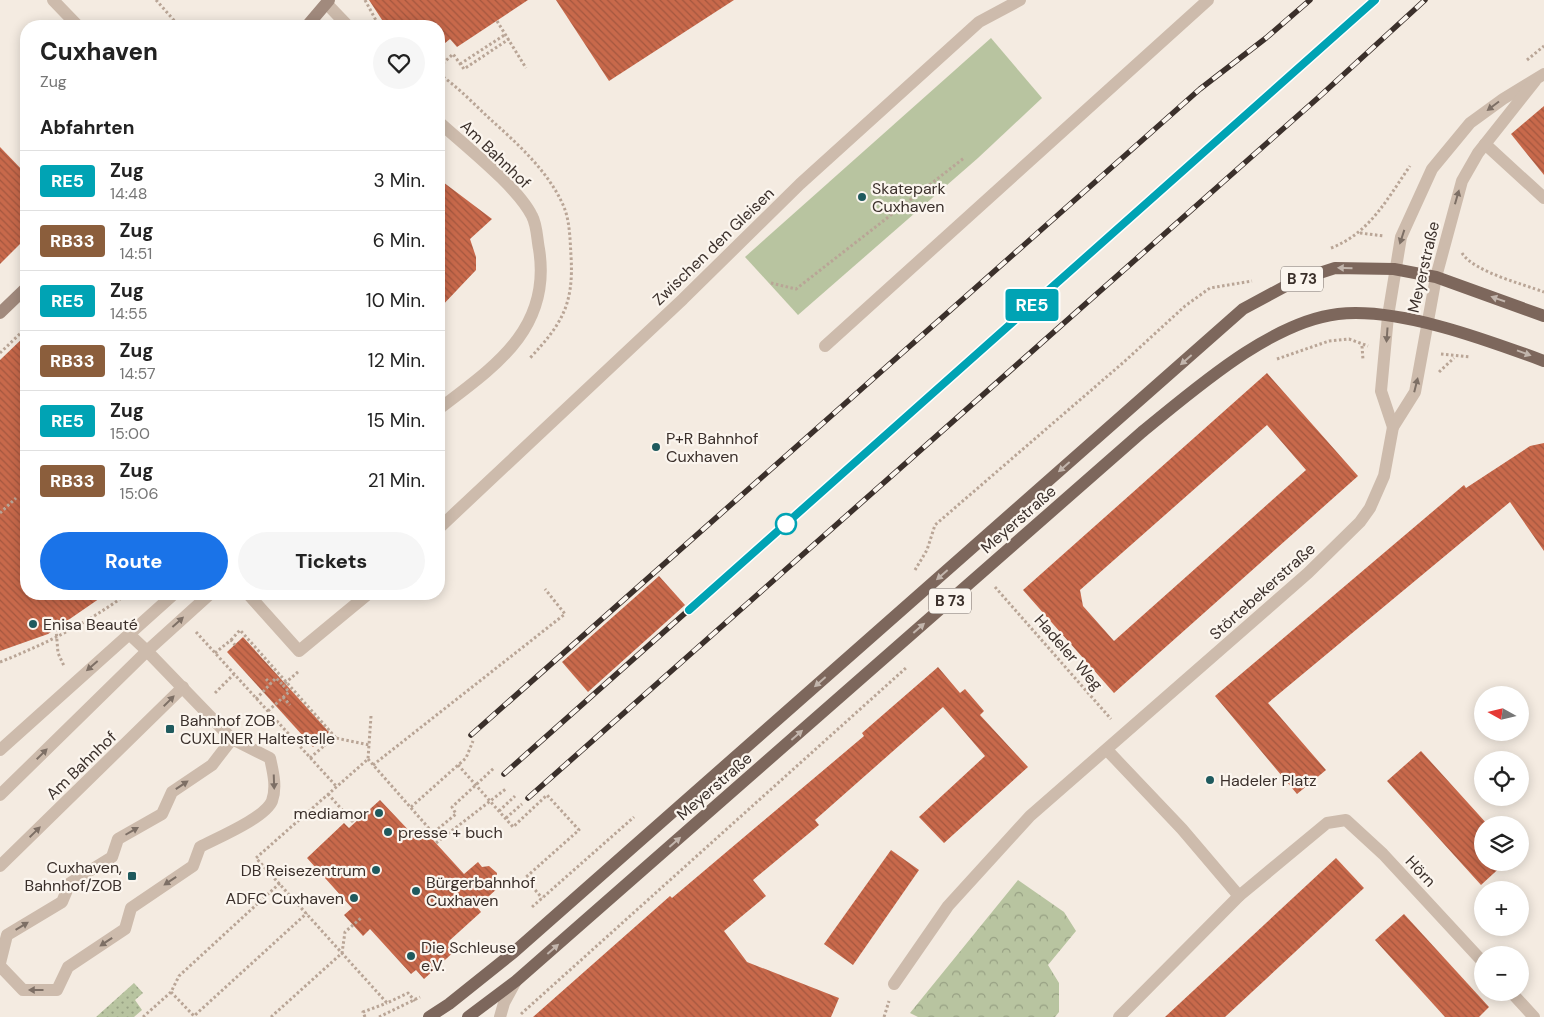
<!DOCTYPE html>
<html lang="de">
<meta charset="utf-8">
<style>
:root{--surface:#fff;--page:#f6f6f6;--text:#222;--muted:#767676;--line:#e0e0e0;--accent:#1a73e8}
body{margin:0;font-family:"DM Sans",sans-serif;background:var(--page);color:var(--text);height:100vh;display:flex;flex-direction:column;font-size:19px;white-space:nowrap}
*{box-sizing:border-box;margin:0}
p{font-size:16px;color:var(--muted)}
.icon{flex:none;width:28px;height:28px;fill:none;stroke:currentColor;stroke-width:2;stroke-linecap:round;stroke-linejoin:round}
.map{position:relative;flex:1;overflow:hidden}
.drawer{position:absolute;left:20px;top:20px;width:425px;height:580px;display:flex;flex-direction:column;background:var(--surface);border-radius:20px;box-shadow:0 2px 12px #0003}
.drawer>*{flex:none}
.badge{padding:0 10px;border-radius:4px;font-size:18px;line-height:32px}
.needle{width:32px;rotate:278deg}
.buttons{position:absolute;left:1474px;top:686px;display:grid;gap:10px}
.buttons a{display:grid;place-items:center;width:55px;height:55px;border-radius:50%;background:var(--surface);box-shadow:0 2px 12px #0003;font-size:25px}
.map>.badge{position:absolute;translate:-50% -50%;box-shadow:0 0 0 2px #fff}
h2{padding:0 20px;font-size:19px;line-height:45px}
.round{display:grid;place-items:center;flex:none;width:52px;height:52px;border-radius:26px;background:var(--page)}
.overview{display:flex;align-items:center;justify-content:space-between;height:85px;padding:0 20px}
h1{font-size:24px;font-weight:800;line-height:38px}
.cta{display:flex;gap:10px;margin-top:auto;padding:10px 20px}
.cta a{flex:1;height:58px;border-radius:30px;background:var(--accent);color:#fff;font-size:20px;font-weight:800;line-height:58px;text-align:center}
.cta a+a{background:var(--page);color:var(--text)}
ul{padding:0;list-style:none}
li{display:flex;align-items:center;gap:15px;height:60px;padding:0 20px;border-top:1px solid var(--line)}
li div{flex:1}
li b{display:block;font-size:19px}
li em{font-style:normal}
li .badge{min-width:55px;font-weight:700;text-align:center}
.map>svg:first-child{display:block}
.grass{fill:url(#grass-dots)}
.park{fill:url(#park-crowns)}
.pitch{fill:#b8c4a0}
.building{fill:url(#building-back-hatch);fill-rule:evenodd}
.lines{fill:none;stroke-linecap:round;stroke-linejoin:round}
.path{stroke:#b9a596;stroke-width:3;stroke-dasharray:2.5 2.5;stroke-linecap:butt}
.lane{stroke:#cdbbac;stroke-width:12}
.street{stroke:#cdbbac;stroke-width:12}
.secondary{stroke:#a18a7d;stroke-width:12}
.primary{stroke:#7d675c;stroke-width:12}
.rail-casing{stroke:#3b302b;stroke-width:5.5}
.rail{stroke:#fbf5ee;stroke-width:4;stroke-dasharray:11;stroke-linecap:butt}
.oneway{fill:#7d6f65}
.oneway2{fill:#c2b5ac}
.line-casing{stroke:#fff;stroke-width:11}
.line{stroke:#00a3b4;stroke-width:8}
.poi-dot{fill:#1f5a5e;stroke:#fbf5ee;stroke-width:2}
.stop-dot{fill:#fff;stroke:#00a3b4;stroke-width:2.5}
.labels{text-anchor:middle;stroke-width:4.5;stroke-linejoin:round;paint-order:stroke}
.shield{fill:#fbf5ee;stroke:#756b66;stroke-width:1}
.shield-label{font-size:15px;font-weight:bold;fill:#3b302b}
.street-label{font-size:16px;fill:#3b302b;stroke:#fbf5ee}
.poi-label{font-size:16px;fill:#3b302b;stroke:#fbf5ee;text-anchor:start}
</style>
<div class="map">
<svg width="1544" height="1017" viewBox="0 0 1544 1017">
<defs>
<pattern id="grass-dots" width="8" height="8" patternUnits="userSpaceOnUse" patternTransform="scale(1.25)"><rect width="8" height="8" fill="#b8c4a0"/><path d="M2 2h.1M6 6h.1" fill="none" stroke="#97a083" stroke-width="1.8" stroke-linecap="round"/></pattern>
<pattern id="park-crowns" width="20" height="18" patternUnits="userSpaceOnUse" patternTransform="scale(1.25)"><rect width="20" height="18" fill="#b8c4a0"/><path d="M2 6a3 3 0 1 1 6 0M12 15a3 3 0 1 1 6 0" fill="none" stroke="#97a083"/></pattern>
<pattern id="building-back-hatch" width="6" height="6" patternUnits="userSpaceOnUse" patternTransform="scale(1.25)"><rect width="6" height="6" fill="#c8694b"/><path d="M-1 5l2 2M0 0l6 6M5-1l2 2" fill="none" stroke="#a4573f"/></pattern>
</defs>
<rect width="100%" height="100%" fill="#f4ebe1"/>
<path class="grass" d="M 134,983 L 143,993 L 135,1000 L 142,1010 L 134,1017 L 96,1017 Z"/>
<path class="park" d="M 1018,880 L 1064,912 L 1076,931 L 1048,965 L 1059,983 L 1059,1012 L 1055,1017 L 918,1017 L 910,1013 Z"/>
<path class="pitch" d="M 991,38 L 1042,98 L 978,158 L 798,315 L 745,257 Z"/>
<g class="building">
<path d="M 369,0 L 528,0 L 457,47 L 450,39 L 439,48 L 439,26 L 386,26 Z"/>
<path d="M 556,0 L 734,0 L 609,81 Z"/>
<path d="M 1544,106 L 1544,175 L 1511,134 Z"/>
<path d="M 0,147 L 26,174 L 26,238 L 0,264 Z"/>
<path d="M 439,179 L 492,219 L 470,239 L 476,257 L 476,270 L 439,309 Z"/>
<path d="M 26,335 L 26,594 L 106,594 L 48,634 L 0,651 L 0,360 Z"/>
<path d="M 1267,373 L 1358,476 L 1114,693 L 1023,590 ZM 1267,425 L 1306,470 L 1114,641 L 1083,606 L 1080,590 Z"/>
<path d="M 1544,443 L 1544,551 L 1510,502 L 1268,703 L 1326,770 L 1297,794 L 1215,696 L 1464,485 L 1466,488 L 1530,446 Z"/>
<path d="M 659,576 L 685,605 L 588,692 L 562,662 Z"/>
<path d="M 243,637 L 329,732 L 313,747 L 227,652 Z"/>
<path d="M 938,667 L 960,693 L 965,689 L 984,711 L 980,715 L 1028,767 L 944,843 L 919,817 L 985,756 L 943,707 L 815,820 L 819,825 L 753,880 L 766,896 L 724,931 L 747,962 L 839,998 L 831,1017 L 533,1017 L 670,896 L 672,898 L 864,736 L 862,733 Z"/>
<path d="M 1421,751 L 1488,825 L 1482,825 L 1482,862 L 1506,862 L 1481,885 L 1387,781 Z"/>
<path d="M 380,800 L 415,837 L 423,829 L 464,874 L 478,862 L 482,867 L 489,866 L 497,873 L 496,881 L 500,886 L 477,907 L 481,912 L 449,941 L 457,949 L 424,979 L 416,970 L 411,974 L 370,929 L 363,936 L 344,915 L 352,908 L 307,858 L 344,823 L 349,828 Z"/>
<path d="M 891,850 L 919,870 L 853,965 L 824,944 Z"/>
<path d="M 1336,858 L 1364,888 L 1225,1017 L 1165,1017 Z"/>
<path d="M 1404,914 L 1489,1007 L 1479,1017 L 1445,1017 L 1375,940 Z"/>
</g>
<g class="lines">
<g class="path">
<path d="M 156,0 L 179,26"/>
<path d="M 365,0 L 379,26"/>
<path d="M 497,21 L 526,68"/>
<path d="M 1527,60 L 1544,46"/>
<path d="M 460,64 L 506,34"/>
<path d="M 439,67 L 453,54 L 464,69 L 509,39"/>
<path d="M 439,74 C 458,87 474,104 490,119 C 518,144 549,172 564,207 C 570,222 570,240 571,256 C 574,304 562,324 530,358"/>
<path d="M 1360,233 L 1384,236"/>
<path d="M 1331,248 C 1370,233 1387,199 1410,166"/>
<path d="M 1462,253 C 1474,272 1523,284 1544,292"/>
<path d="M 771,283 L 796,289 L 964,158"/>
<path d="M 1362,346 L 1363,360"/>
<path d="M 0,353 L 26,328"/>
<path d="M 1441,354 L 1470,357"/>
<path d="M 1277,359 L 1329,341 L 1349,339 L 1368,346"/>
<path d="M 1439,372 L 1454,358"/>
<path d="M 0,513 L 16,498"/>
<path d="M 915,570 L 927,550 L 935,525 L 1125,361 L 1185,306 L 1210,288 L 1252,281"/>
<path d="M 995,587 L 1111,719"/>
<path d="M 56,629 L 58,653 L 64,666"/>
<path d="M 196,632 L 336,786"/>
<path d="M 231,640 L 240,630 L 336,738"/>
<path d="M 215,653 L 231,640 L 235,645"/>
<path d="M 0,662 C 46,644 87,623 127,594"/>
<path d="M 266,679 L 271,684"/>
<path d="M 215,693 L 234,674"/>
<path d="M 283,697 L 290,705"/>
<path d="M 256,699 L 276,678 L 283,685"/>
<path d="M 268,711 L 289,692 L 283,685 L 299,671"/>
<path d="M 371,716 L 368,759 L 256,858 L 387,1003 L 408,993 L 415,1001"/>
<path d="M 321,740 L 325,745 L 336,738 L 369,745"/>
<path d="M 310,758 L 325,745"/>
<path d="M 368,759 L 433,833 L 456,814 L 452,807 L 494,768"/>
<path d="M 373,765 L 565,614 L 545,589"/>
<path d="M 458,765 L 513,827 L 547,795 L 579,830 L 525,878 L 542,898"/>
<path d="M 328,794 L 354,823"/>
<path d="M 411,807 L 466,758 L 473,741"/>
<path d="M 499,811 L 515,796"/>
<path d="M 506,818 L 522,804"/>
<path d="M 430,836 L 433,833 L 440,840"/>
<path d="M 436,843 L 507,788"/>
<path d="M 532,907 L 634,817"/>
<path d="M 171,992 L 194,1016 L 307,913"/>
<path d="M 521,1014 L 907,667"/>
<path d="M 143,1017 L 171,992 L 179,976 L 280,883"/>
<path d="M 271,1017 L 342,953 L 345,932 L 361,918"/>
<path d="M 365,1017 L 363,1012 L 387,1003"/>
<path d="M 379,1017 L 420,997"/>
<path d="M 884,1017 L 889,1001"/>
</g>
<g class="lane">
<path d="M 1485,144 L 1544,198"/>
<path d="M 825,346 L 1208,0"/>
<path d="M 0,866 L 183,687"/>
<path d="M 0,963 L 7,935 L 62,902 L 70,883 L 112,857 L 118,839 L 162,814 L 172,792 L 212,765 L 232,739"/>
<path d="M 0,966 L 23,990 L 57,990 L 68,967 L 125,929 L 131,908 L 193,866 L 200,847 C 217,838 265,818 272,801 C 277,787 273,772 270,758 L 232,739 L 147,651"/>
</g>
<g class="street">
<path d="M 53,0 L 78,26"/>
<path d="M 327,4 L 348,26"/>
<path d="M 439,122 C 464,145 518,187 532,216 C 537,225 537,239 539,249 C 552,329 494,367 439,409"/>
<path d="M 1393,427 L 1381,391 L 1388,316 L 1401,237 L 1432,169 L 1470,123 L 1503,99 L 1544,74"/>
<path d="M 439,528 L 683,299 L 800,184 L 979,22 L 1020,0"/>
<path d="M 248,594 L 299,651 L 368,594"/>
<path d="M 129,634 L 147,651"/>
<path d="M 0,750 L 174,594"/>
<path d="M 1107,750 L 1182,829 L 1239,896"/>
<path d="M 0,795 L 147,651 L 210,594"/>
<path d="M 894,984 L 948,906 L 1030,816 L 1308,573 L 1360,522 L 1370,508 L 1384,476 L 1393,427 L 1415,392 L 1436,277 L 1462,181 L 1478,153 L 1535,81"/>
<path d="M 1511,992 L 1534,1017"/>
<path d="M 500,1017 L 504,1003 L 516,981"/>
<path d="M 1119,1017 L 1239,896 L 1327,823 L 1346,820 L 1383,854 L 1482,961"/>
</g>
<g class="secondary">
<path d="M 307,26 L 329,0"/>
<path d="M 0,313 L 26,288"/>
</g>
<g class="primary">
<path d="M 429,1017 L 449,1004 L 514,952 L 1243,309 L 1295,281 L 1335,268 L 1394,269 L 1436,277 L 1544,316"/>
<path d="M 468,1017 L 516,981 L 1142,432 C 1194,390 1270,322 1338,314 C 1399,307 1487,340 1544,361"/>
</g>
<g class="rail-casing">
<g id="rail">
<path d="M 471,735 L 1200,89 L 1266,38 L 1310,0"/>
<path d="M 504,774 L 1375,0"/>
<path d="M 528,798 L 1319,97 L 1425,0"/>
</g>
</g>
<use href="#rail" class="rail"/>
</g>
<defs><path id="oneway-solid" d="M-6-.8H1V-3.2L6.5 0L1 3.2V.8H-6Z" transform="scale(1.25)"/></defs>
<g class="oneway">
<use href="#oneway-solid" transform="translate(1493 106) rotate(143)"/>
<use href="#oneway-solid" transform="translate(1457 197) rotate(-74)"/>
<use href="#oneway-solid" transform="translate(1402 237) rotate(108)"/>
<use href="#oneway-solid" transform="translate(1387 335) rotate(94)"/>
<use href="#oneway-solid" transform="translate(1416 385) rotate(-76)"/>
<use href="#oneway-solid" transform="translate(178 622) rotate(-42)"/>
<use href="#oneway-solid" transform="translate(92 666) rotate(139)"/>
<use href="#oneway-solid" transform="translate(169 701) rotate(-45)"/>
<use href="#oneway-solid" transform="translate(42 754) rotate(-45)"/>
<use href="#oneway-solid" transform="translate(274 782) rotate(88)"/>
<use href="#oneway-solid" transform="translate(182 785) rotate(-34)"/>
<use href="#oneway-solid" transform="translate(132 831) rotate(-30)"/>
<use href="#oneway-solid" transform="translate(35 832) rotate(-44)"/>
<use href="#oneway-solid" transform="translate(170 881) rotate(146)"/>
<use href="#oneway-solid" transform="translate(22 926) rotate(-31)"/>
<use href="#oneway-solid" transform="translate(106 942) rotate(146)"/>
<use href="#oneway-solid" transform="translate(36 990) rotate(180)"/>
</g>
<g class="oneway2">
<use href="#oneway-solid" transform="translate(1345 268) rotate(-179)"/>
<use href="#oneway-solid" transform="translate(1498 299) rotate(-161)"/>
<use href="#oneway-solid" transform="translate(1524 353) rotate(20)"/>
<use href="#oneway-solid" transform="translate(1186 360) rotate(139)"/>
<use href="#oneway-solid" transform="translate(1064 467) rotate(139)"/>
<use href="#oneway-solid" transform="translate(942 575) rotate(139)"/>
<use href="#oneway-solid" transform="translate(919 628) rotate(-41)"/>
<use href="#oneway-solid" transform="translate(820 682) rotate(139)"/>
<use href="#oneway-solid" transform="translate(797 735) rotate(-41)"/>
<use href="#oneway-solid" transform="translate(675 842) rotate(-41)"/>
<use href="#oneway-solid" transform="translate(553 949) rotate(-41)"/>
</g>
<g class="lines">
<g class="line-casing">
<path id="line" d="M 689,610 L 1375,0"/>
</g>
<use href="#line" class="line"/>
</g>
<g class="poi-dot">
<circle cx="862" cy="197" r="5"/>
<circle cx="656" cy="447" r="5"/>
<circle cx="33" cy="624" r="5"/>
<rect x="165" y="724" width="10" height="10" rx="2.5"/>
<circle cx="1210" cy="780" r="5"/>
<circle cx="379" cy="813" r="5"/>
<circle cx="388" cy="832" r="5"/>
<circle cx="376" cy="870" r="5"/>
<rect x="127" y="871" width="10" height="10" rx="2.5"/>
<circle cx="416" cy="891" r="5"/>
<circle cx="354" cy="898" r="5"/>
<circle cx="411" cy="956" r="5"/>
</g>
<circle class="stop-dot" cx="786" cy="524" r="10"/>
<g class="labels">
<g class="shield">
<rect x="1281" y="266.5" width="42" height="25" rx="4"/>
<rect x="929" y="588.5" width="42" height="25" rx="4"/>
</g>
<g class="shield-label">
<text x="1302" y="284">B 73</text>
<text x="950" y="606">B 73</text>
</g>
<g class="street-label">
<text transform="translate(496 154) rotate(44)" y="6">Am Bahnhof</text>
<text transform="translate(713 246) rotate(-44)" y="6">Zwischen den Gleisen</text>
<text transform="translate(1423 267) rotate(-77)" y="6">Meyerstraße</text>
<text transform="translate(1018 519) rotate(-41)" y="6">Meyerstraße</text>
<text transform="translate(1262 591) rotate(-42)" y="6">Störtebekerstraße</text>
<text transform="translate(1069 652) rotate(49)" y="6">Hadeler Weg</text>
<text transform="translate(81 765) rotate(-44)" y="6">Am Bahnhof</text>
<text transform="translate(714 786) rotate(-41)" y="6">Meyerstraße</text>
<text transform="translate(1421 871) rotate(47)" y="6">Hörn</text>
</g>
<g class="poi-label">
<text x="872" y="194">Skatepark<tspan x="872" dy="18">Cuxhaven</tspan></text>
<text x="666" y="444">P+R Bahnhof<tspan x="666" dy="18">Cuxhaven</tspan></text>
<text x="43" y="630">Enisa Beauté</text>
<text x="180" y="726">Bahnhof ZOB<tspan x="180" dy="18">CUXLINER Haltestelle</tspan></text>
<text x="1220" y="786">Hadeler Platz</text>
<text x="369" y="819" text-anchor="end">mediamor</text>
<text x="398" y="838">presse + buch</text>
<text x="122" y="873" text-anchor="end">Cuxhaven,<tspan x="122" dy="18">Bahnhof/ZOB</tspan></text>
<text x="366" y="876" text-anchor="end">DB Reisezentrum</text>
<text x="426" y="888">Bürgerbahnhof<tspan x="426" dy="18">Cuxhaven</tspan></text>
<text x="344" y="904" text-anchor="end">ADFC Cuxhaven</text>
<text x="421" y="953">Die Schleuse<tspan x="421" dy="18">e.V.</tspan></text>
</g>
</g>
</svg>
<div class="buttons">
<a><svg class="needle" viewBox="-14 -14 28 28"><path d="M0-13l5 13h-10z" fill="#e53935"/><path d="M0 13l5-13h-10z" fill="#767676"/></svg></a>
<a><svg class="icon" aria-label="locate" viewBox="0 0 24 24"><circle cx="12" cy="12" r="6"/><path d="M12 2v4M12 18v4M2 12h4M18 12h4"/></svg></a>
<a><svg class="icon" aria-label="layers" viewBox="0 0 24 24"><path d="M12 4l9 5-9 5-9-5zM3 14l9 5 9-5"/></svg></a>
<a>+</a>
<a>−</a>
</div>
<b class="badge" style="left:1032px;top:305px;background:#00a3b4;color:#fff">RE5</b>
<section class="drawer">
<div class="overview"><div><h1>Cuxhaven</h1><p>Zug</p></div><a class="round"><svg class="icon" aria-label="heart" viewBox="0 0 24 24"><path d="M12 20l-8-8c-3-5 5-10 8-4 3-6 11-1 8 4z"/></svg></a></div>
<h2>Abfahrten</h2>
<ul>
<li><span class="badge" style="background:#00a3b4;color:#fff">RE5</span><div><b>Zug</b><p>14:48</p></div><em>3 Min.</em></li>
<li><span class="badge" style="background:#8b5e3c;color:#fff">RB33</span><div><b>Zug</b><p>14:51</p></div><em>6 Min.</em></li>
<li><span class="badge" style="background:#00a3b4;color:#fff">RE5</span><div><b>Zug</b><p>14:55</p></div><em>10 Min.</em></li>
<li><span class="badge" style="background:#8b5e3c;color:#fff">RB33</span><div><b>Zug</b><p>14:57</p></div><em>12 Min.</em></li>
<li><span class="badge" style="background:#00a3b4;color:#fff">RE5</span><div><b>Zug</b><p>15:00</p></div><em>15 Min.</em></li>
<li><span class="badge" style="background:#8b5e3c;color:#fff">RB33</span><div><b>Zug</b><p>15:06</p></div><em>21 Min.</em></li>
</ul>
<div class="cta"><a>Route</a><a>Tickets</a></div>
</section>
</div>
